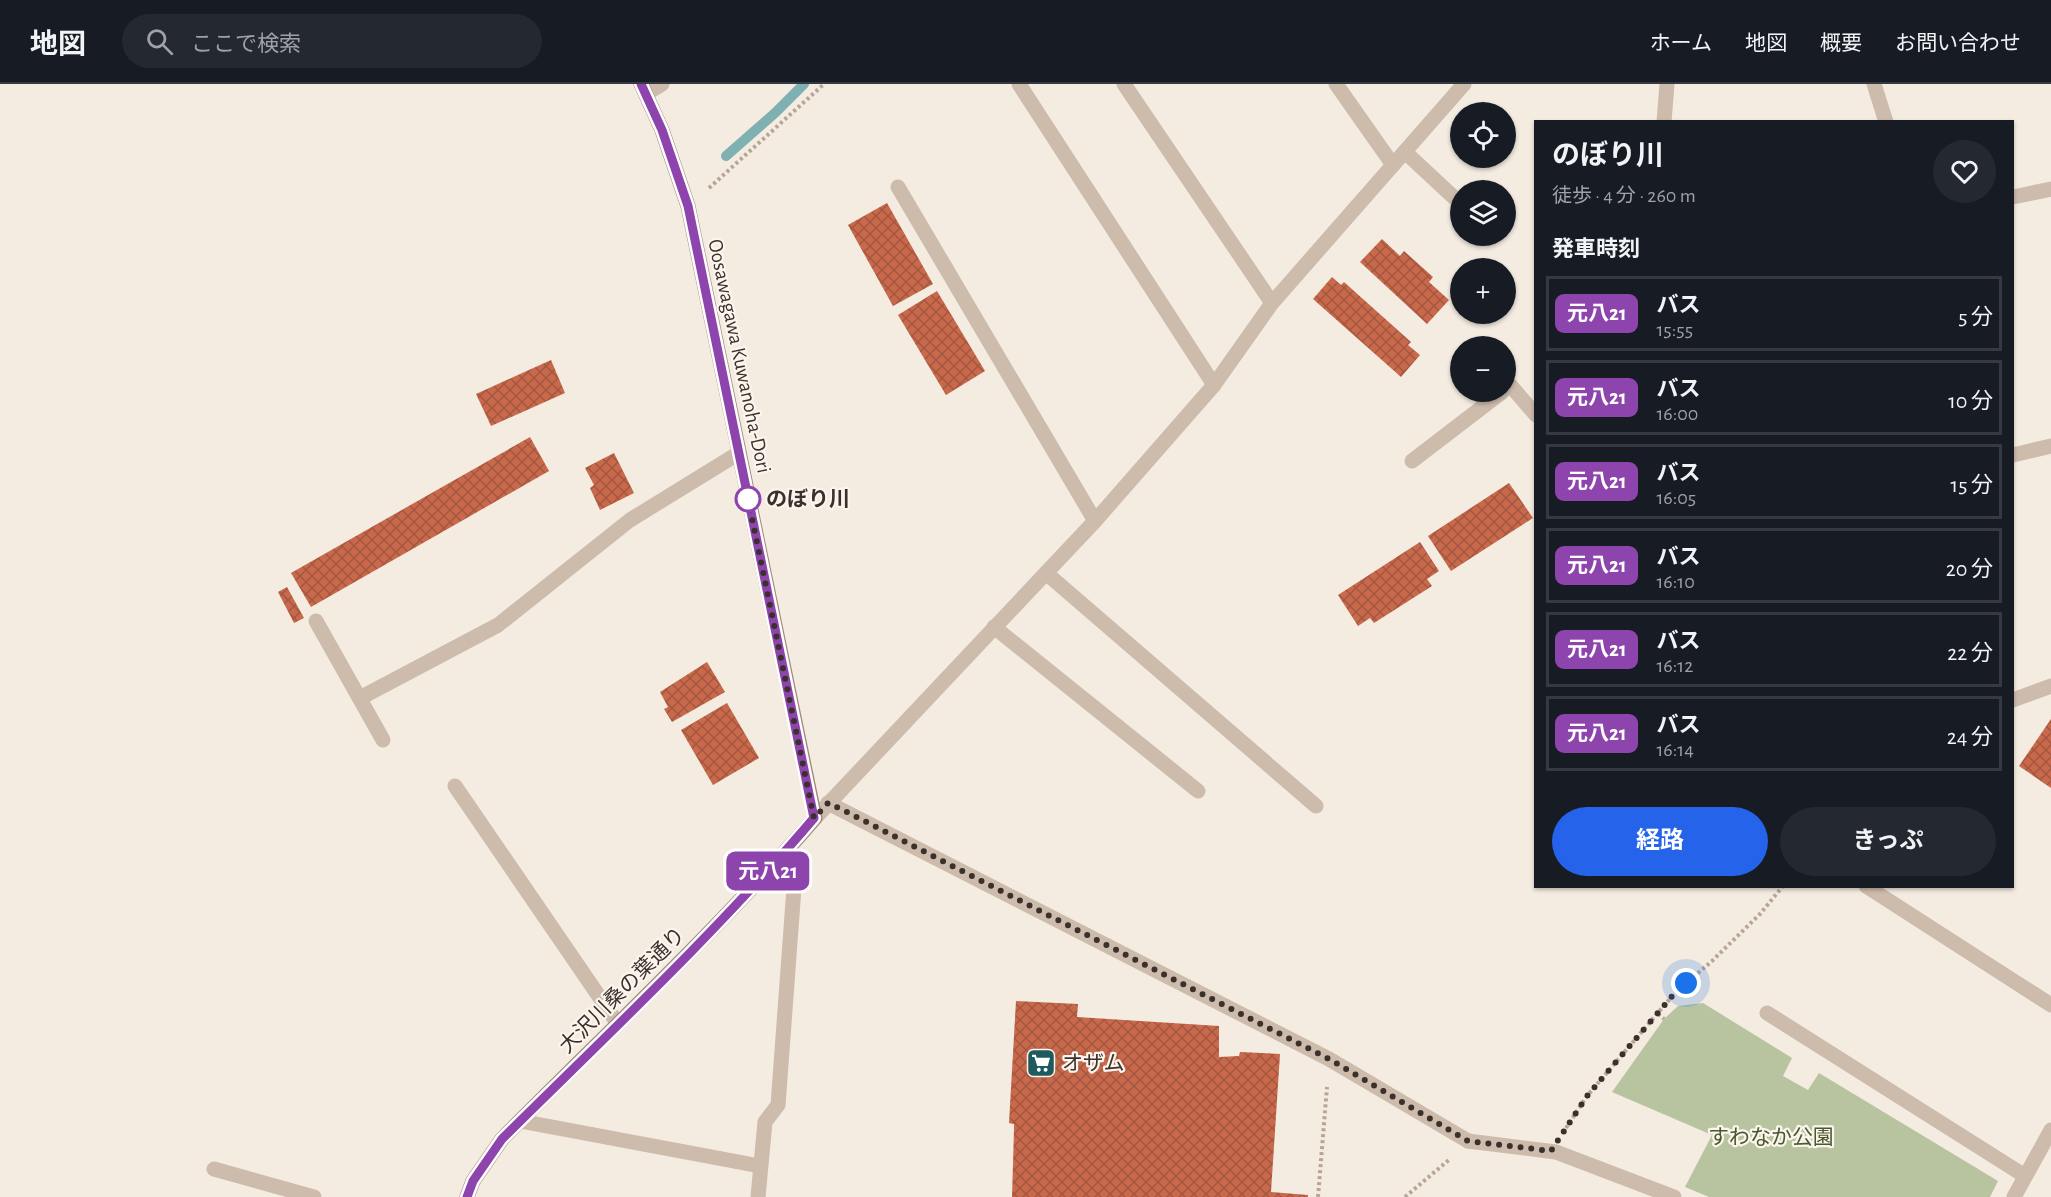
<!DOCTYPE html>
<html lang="ja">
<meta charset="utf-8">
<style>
:root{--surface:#171b24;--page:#242831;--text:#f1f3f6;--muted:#9ea1a6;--line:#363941;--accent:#2563eb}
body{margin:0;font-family:"Alegreya Sans","Noto Sans JP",sans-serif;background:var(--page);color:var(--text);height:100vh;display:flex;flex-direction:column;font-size:22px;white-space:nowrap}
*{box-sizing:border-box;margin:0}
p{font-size:20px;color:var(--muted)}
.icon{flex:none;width:33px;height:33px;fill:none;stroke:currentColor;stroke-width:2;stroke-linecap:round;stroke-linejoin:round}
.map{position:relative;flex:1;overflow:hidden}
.side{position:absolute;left:1534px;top:36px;width:480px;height:768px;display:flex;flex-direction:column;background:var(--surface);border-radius:0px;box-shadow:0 2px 4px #0004}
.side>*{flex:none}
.badge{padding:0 12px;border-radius:9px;font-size:21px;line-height:39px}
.controls{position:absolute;left:1450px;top:18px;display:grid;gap:12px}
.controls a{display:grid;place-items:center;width:66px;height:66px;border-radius:50%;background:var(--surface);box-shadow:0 2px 4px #0004;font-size:30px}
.you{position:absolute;width:30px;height:30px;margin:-15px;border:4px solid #fff;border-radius:50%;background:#1a73e8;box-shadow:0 0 0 9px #1a73e833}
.map>.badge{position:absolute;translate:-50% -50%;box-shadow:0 0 0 3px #fff}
h2{padding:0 18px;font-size:22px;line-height:54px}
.round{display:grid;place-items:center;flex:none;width:63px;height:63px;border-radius:32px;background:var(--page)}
.head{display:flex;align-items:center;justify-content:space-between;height:102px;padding:0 18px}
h1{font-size:28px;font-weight:700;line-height:45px}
.action{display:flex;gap:12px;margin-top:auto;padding:12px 18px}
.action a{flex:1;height:69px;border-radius:36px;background:var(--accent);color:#fff;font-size:24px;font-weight:700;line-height:69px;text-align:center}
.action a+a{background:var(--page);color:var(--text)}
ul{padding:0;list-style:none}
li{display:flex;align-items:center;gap:18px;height:75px;margin:0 12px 9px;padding:0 6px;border:3px solid var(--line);border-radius:0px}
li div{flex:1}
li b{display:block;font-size:22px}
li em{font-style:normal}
li .badge{min-width:66px;font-weight:700;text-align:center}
header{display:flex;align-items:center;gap:36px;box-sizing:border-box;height:84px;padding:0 30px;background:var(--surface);border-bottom:2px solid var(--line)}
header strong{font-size:28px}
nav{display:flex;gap:33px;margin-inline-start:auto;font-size:21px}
.search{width:420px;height:54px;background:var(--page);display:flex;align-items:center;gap:15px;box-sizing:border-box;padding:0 21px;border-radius:33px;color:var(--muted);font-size:22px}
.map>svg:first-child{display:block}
.green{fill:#b8c4a0}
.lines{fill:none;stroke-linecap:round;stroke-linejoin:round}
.stream{stroke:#7fb0b2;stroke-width:10}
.building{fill:url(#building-cross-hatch)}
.path{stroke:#b9a596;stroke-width:4;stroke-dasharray:3 3;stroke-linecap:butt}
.lane{stroke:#cdbbac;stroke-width:15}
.street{stroke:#cdbbac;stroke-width:15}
.secondary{stroke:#a18a7d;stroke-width:15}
.line-casing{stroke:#fff;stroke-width:14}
.line{stroke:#8e44ad;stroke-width:9}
.walk{stroke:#3b302b;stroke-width:6;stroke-dasharray:0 10.8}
.stop-dot{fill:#fff;stroke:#8e44ad;stroke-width:3}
.labels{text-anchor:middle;stroke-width:4.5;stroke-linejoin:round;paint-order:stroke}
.street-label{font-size:21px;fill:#3b302b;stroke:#fbf5ee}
.stop-label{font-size:21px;font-weight:bold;fill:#3b302b;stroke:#fbf5ee;text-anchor:start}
.poi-label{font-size:21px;fill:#3b302b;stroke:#fbf5ee;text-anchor:start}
.park-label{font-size:21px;fill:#4a5a2e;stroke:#fbf5ee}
</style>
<header>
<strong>地図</strong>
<div class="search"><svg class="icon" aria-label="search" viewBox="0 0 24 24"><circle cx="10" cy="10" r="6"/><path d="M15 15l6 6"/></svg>ここで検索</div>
<nav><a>ホーム</a><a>地図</a><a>概要</a><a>お問い合わせ</a></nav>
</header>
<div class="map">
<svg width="2051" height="1113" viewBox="0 0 2051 1113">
<defs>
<pattern id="building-cross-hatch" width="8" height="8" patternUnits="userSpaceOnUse" patternTransform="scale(1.5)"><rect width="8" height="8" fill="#c8694b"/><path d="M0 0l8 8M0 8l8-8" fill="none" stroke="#a4573f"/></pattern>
</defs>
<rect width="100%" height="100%" fill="#f4ebe1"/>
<path class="green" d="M 1703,919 L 1792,974 L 1783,992 L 1808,1006 L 1819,989 L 1998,1097 L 1990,1113 L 1709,1113 L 1685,1103 L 1712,1051 L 1612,1008 L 1664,935 L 1678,922 Z"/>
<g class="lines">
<path class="stream" d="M 726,72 L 775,29 L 804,0"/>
</g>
<g class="building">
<path d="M 887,119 L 933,200 L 893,222 L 848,141 Z"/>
<path d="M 1382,155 L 1400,172 L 1404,167 L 1433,193 L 1429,198 L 1449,216 L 1427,240 L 1360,178 Z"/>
<path d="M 1332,193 L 1341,201 L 1344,198 L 1411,258 L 1408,261 L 1420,271 L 1401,293 L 1313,215 Z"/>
<path d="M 937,207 L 985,287 L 946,311 L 898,231 Z"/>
<path d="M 551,276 L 565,309 L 491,342 L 476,310 Z"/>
<path d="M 530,353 L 549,387 L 311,523 L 291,489 Z"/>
<path d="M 614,369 L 634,409 L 600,426 L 590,404 L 594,401 L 585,384 Z"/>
<path d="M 1509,399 L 1533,434 L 1451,487 L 1428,452 Z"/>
<path d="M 1420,458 L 1439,487 L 1427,495 L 1432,502 L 1374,539 L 1370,534 L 1358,542 L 1338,511 Z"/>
<path d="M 287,503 L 304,534 L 294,539 L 278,508 Z"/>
<path d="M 707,578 L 725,608 L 672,638 L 664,625 L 668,623 L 660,608 Z"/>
<path d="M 727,619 L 759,674 L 713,701 L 681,646 Z"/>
<path d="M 2051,635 L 2051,704 L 2019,682 Z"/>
<path d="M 1016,917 L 1078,920 L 1077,933 L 1219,942 L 1219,973 L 1239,972 L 1240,968 L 1280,970 L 1271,1108 L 1308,1111 L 1308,1113 L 1012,1113 L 1014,1046 L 1014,1040 L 1009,1039 Z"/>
</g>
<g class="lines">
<g class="path">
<path d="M 709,104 L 824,0"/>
<path d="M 1658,930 L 1664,935"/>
<path d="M 1566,1044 L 1587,1012 L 1674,910 L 1712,877 L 1760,830 L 1783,802"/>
<path d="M 1318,1113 L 1327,1003"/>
<path d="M 1405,1113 L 1450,1075"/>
</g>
<g class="lane">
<path d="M 1336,0 L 1393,81"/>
<path d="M 1874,0 L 1886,38"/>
<path d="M 647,9 L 662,0"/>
<path d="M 2013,113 L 2051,105"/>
<path d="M 2013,371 L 2051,362"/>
<path d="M 1046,489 L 1316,722"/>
<path d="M 994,543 L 1198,707"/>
<path d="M 2013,616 L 2051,602"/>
<path d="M 1468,1057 L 1556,1068 L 1674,1113"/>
<path d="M 2014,1113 L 2051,1046"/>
</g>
<g class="street">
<path d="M 1019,0 L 1214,301"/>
<path d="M 1124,0 L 1272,219"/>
<path d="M 1664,38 L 1667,0"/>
<path d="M 1405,68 L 1461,120"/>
<path d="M 898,103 L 1095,437"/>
<path d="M 1506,304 L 1510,301 L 1536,331"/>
<path d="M 1412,377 L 1502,308"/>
<path d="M 316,537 L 383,656"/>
<path d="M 360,614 L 498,541 L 630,436 L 739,369"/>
<path d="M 455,702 L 618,940"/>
<path d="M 828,719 L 1329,975 L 1468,1057"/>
<path d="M 815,734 L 1095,437 L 1214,301 L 1272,219 L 1464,0"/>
<path d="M 1866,802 L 2051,921"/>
<path d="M 1767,929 L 2025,1092"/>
<path d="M 520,1037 L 760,1082"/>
<path d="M 214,1085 L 314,1113"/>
<path d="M 758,1113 L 765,1038 L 778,1021 L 794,804 L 776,779"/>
</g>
<path class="secondary" d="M 467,1113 L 473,1097 L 502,1055 C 607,949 717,847 815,734 L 688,122 L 662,46 L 641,0"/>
</g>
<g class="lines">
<g class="line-casing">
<path id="line" d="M 467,1113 L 473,1097 L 502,1055 C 608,950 718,847 814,734 L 688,122 L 662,46 L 641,0"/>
</g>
<use href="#line" class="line"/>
<path class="walk" d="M 748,415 L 814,734 L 828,719 L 845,727 L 1329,975 L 1468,1057 L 1551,1067 L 1587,1012 L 1674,910 L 1686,899"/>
</g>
<defs>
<g id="supermarket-square" transform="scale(1.5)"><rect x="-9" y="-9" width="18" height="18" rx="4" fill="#1f5a5e" stroke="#fbf5ee"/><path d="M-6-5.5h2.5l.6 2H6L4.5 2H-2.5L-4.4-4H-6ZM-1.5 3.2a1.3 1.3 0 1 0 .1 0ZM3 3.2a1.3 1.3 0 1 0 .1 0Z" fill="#fff"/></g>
</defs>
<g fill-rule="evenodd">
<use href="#supermarket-square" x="1041" y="979"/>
</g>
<circle class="stop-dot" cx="748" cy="415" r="12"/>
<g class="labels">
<g class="street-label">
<text transform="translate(740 272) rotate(78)" y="7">Oosawagawa Kuwanoha-Dori</text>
<text transform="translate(622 906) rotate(-45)" y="7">大沢川桑の葉通り</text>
</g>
<g class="stop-label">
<text x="766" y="422">のぼり川</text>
</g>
<g class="poi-label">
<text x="1062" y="986">オザム</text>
</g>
<g class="park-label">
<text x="1771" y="1060">すわなか公園</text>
</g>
</g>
</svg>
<div class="controls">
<a><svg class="icon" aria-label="locate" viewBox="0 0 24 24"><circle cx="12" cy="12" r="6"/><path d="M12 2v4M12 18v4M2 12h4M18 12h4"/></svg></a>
<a><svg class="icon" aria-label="layers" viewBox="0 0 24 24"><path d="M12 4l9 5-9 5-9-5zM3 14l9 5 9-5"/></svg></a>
<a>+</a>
<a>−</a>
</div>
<div class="you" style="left:1686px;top:899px"></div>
<b class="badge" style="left:768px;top:787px;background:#8e44ad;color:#fff">元八21</b>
<section class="side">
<div class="head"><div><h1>のぼり川</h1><p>徒歩 · 4 分 · 260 m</p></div><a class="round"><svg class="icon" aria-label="heart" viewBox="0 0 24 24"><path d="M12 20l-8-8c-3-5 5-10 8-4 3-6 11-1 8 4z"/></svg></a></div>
<h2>発車時刻</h2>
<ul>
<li><span class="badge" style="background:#8e44ad;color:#fff">元八21</span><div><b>バス</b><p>15:55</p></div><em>5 分</em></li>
<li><span class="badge" style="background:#8e44ad;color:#fff">元八21</span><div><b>バス</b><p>16:00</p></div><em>10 分</em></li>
<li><span class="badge" style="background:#8e44ad;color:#fff">元八21</span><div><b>バス</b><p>16:05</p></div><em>15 分</em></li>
<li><span class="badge" style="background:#8e44ad;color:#fff">元八21</span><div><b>バス</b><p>16:10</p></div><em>20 分</em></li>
<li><span class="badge" style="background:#8e44ad;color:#fff">元八21</span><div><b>バス</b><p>16:12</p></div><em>22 分</em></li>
<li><span class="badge" style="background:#8e44ad;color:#fff">元八21</span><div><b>バス</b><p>16:14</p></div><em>24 分</em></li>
</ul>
<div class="action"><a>経路</a><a>きっぷ</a></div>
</section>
</div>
